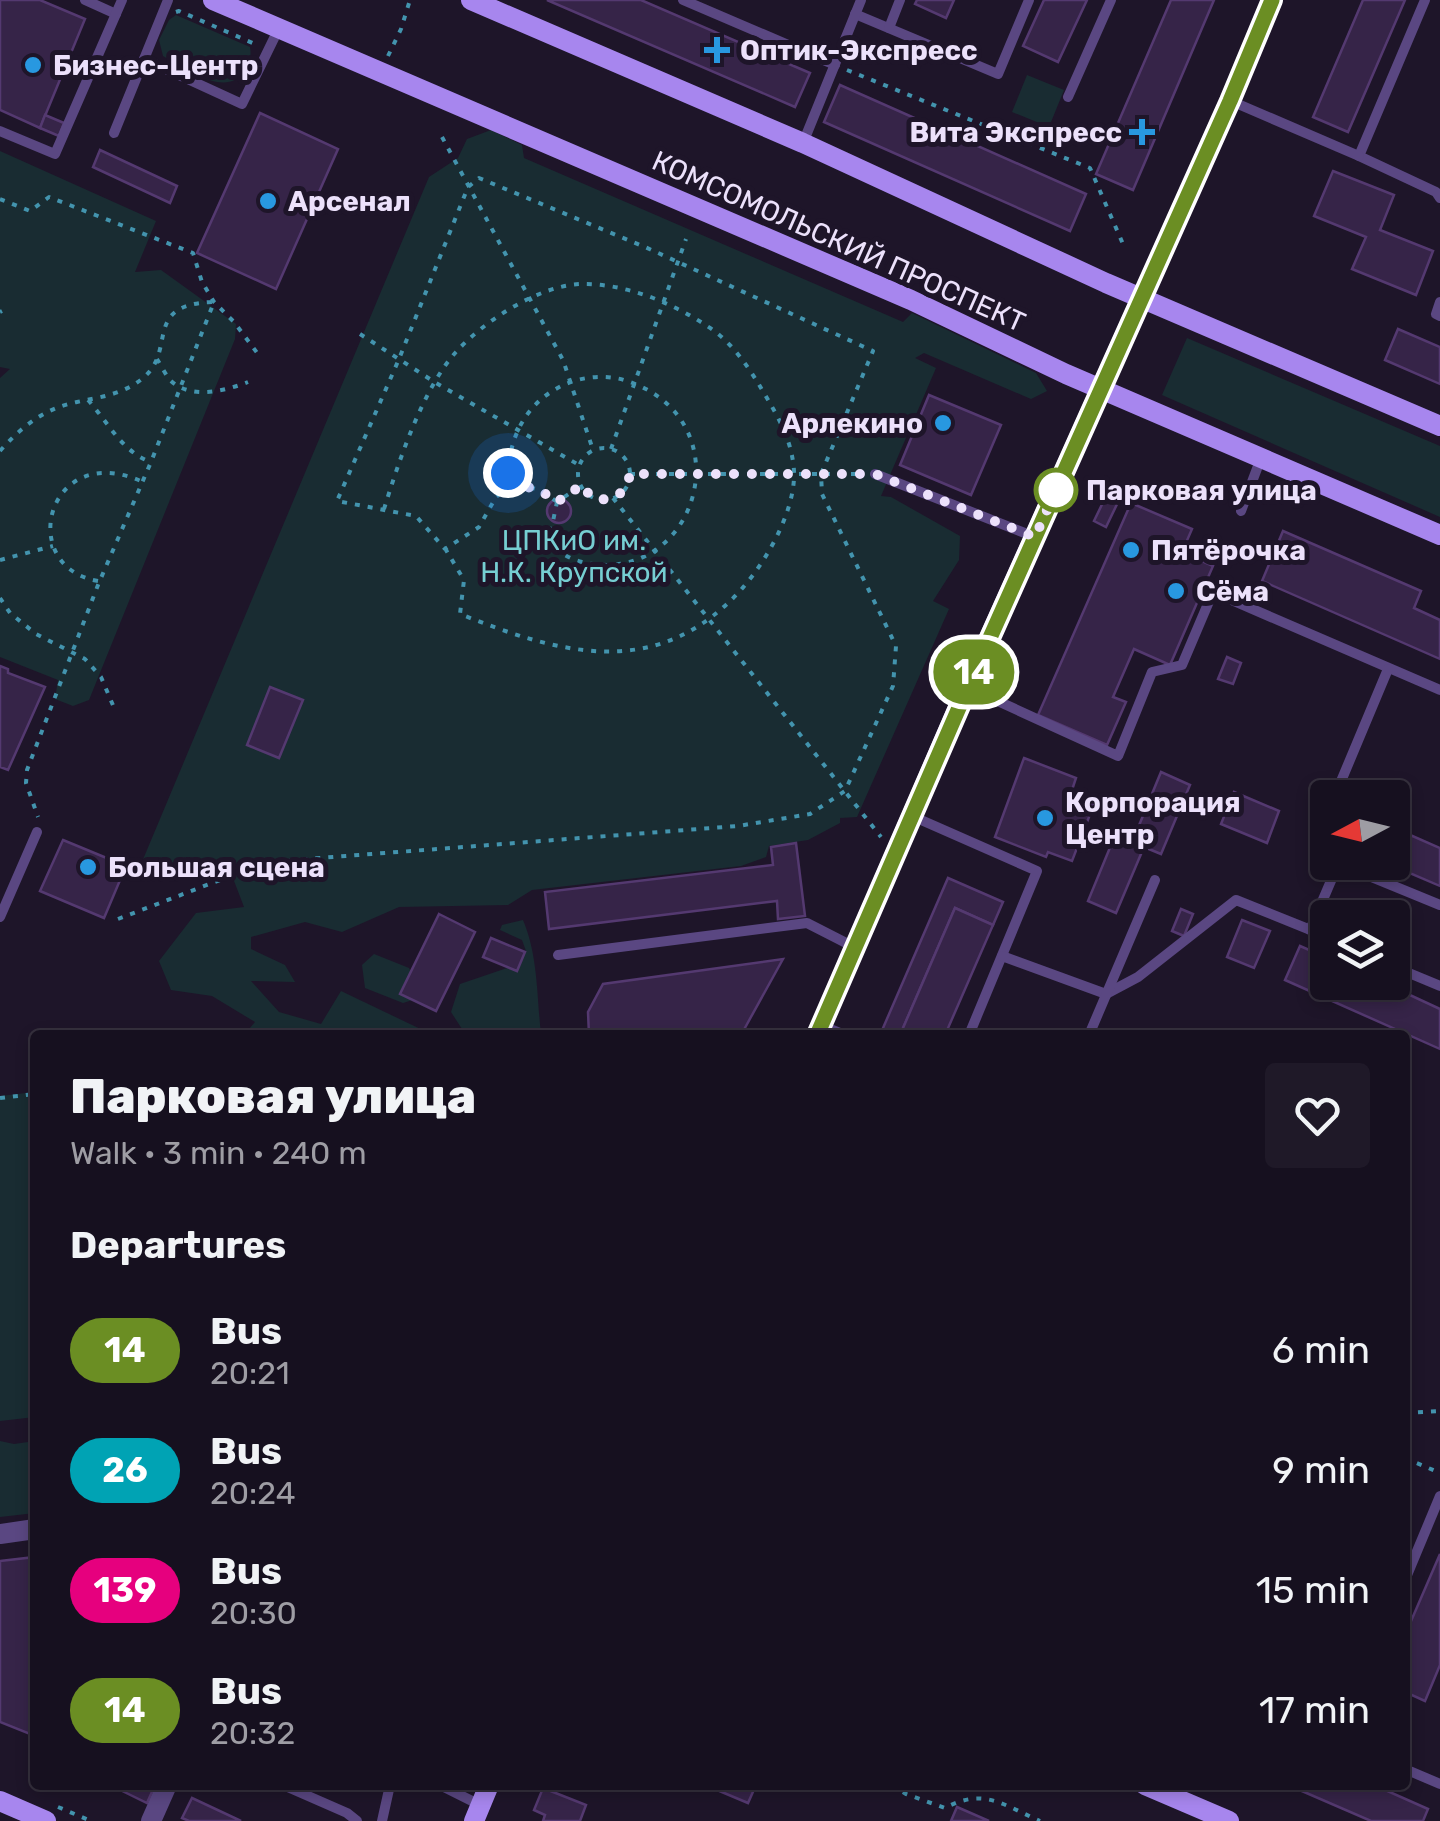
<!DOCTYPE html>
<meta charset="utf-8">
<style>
:root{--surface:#16101f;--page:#1f1928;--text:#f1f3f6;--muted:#9e9da4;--line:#35303d}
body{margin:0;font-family:Rubik,sans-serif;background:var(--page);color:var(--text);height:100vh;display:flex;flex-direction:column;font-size:38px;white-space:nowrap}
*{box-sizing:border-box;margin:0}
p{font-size:32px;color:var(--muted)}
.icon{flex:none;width:55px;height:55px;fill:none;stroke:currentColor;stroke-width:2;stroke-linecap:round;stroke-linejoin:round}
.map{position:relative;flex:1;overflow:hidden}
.panel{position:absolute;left:30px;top:1030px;width:1380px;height:760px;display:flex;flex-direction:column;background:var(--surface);border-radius:10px;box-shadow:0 5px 15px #0003,0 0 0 2px var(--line)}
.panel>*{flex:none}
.badge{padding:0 20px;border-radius:32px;font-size:35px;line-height:65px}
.needle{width:65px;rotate:263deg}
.buttons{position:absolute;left:1310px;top:780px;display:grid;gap:20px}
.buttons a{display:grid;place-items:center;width:100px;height:100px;border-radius:10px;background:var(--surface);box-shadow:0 5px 15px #0003,0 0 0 2px var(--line);font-size:50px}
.you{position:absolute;width:50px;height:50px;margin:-25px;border:8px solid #fff;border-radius:50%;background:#1a73e8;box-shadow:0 0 0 15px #1a73e833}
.map>.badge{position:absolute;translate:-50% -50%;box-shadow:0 0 0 5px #fff}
h2{padding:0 40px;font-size:38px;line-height:90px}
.round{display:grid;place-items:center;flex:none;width:105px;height:105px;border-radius:10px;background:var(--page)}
.headline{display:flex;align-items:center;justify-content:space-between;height:170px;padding:0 40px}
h1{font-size:48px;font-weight:800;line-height:75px}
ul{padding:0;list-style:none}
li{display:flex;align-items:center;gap:30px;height:120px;padding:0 40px}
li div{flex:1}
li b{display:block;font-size:38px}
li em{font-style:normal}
li .badge{min-width:110px;font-weight:700;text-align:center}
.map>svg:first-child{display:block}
.green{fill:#192c32}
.building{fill:#362448;stroke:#543970;stroke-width:2.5}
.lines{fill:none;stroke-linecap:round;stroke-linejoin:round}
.path{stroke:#4394ae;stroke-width:4;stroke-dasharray:5 8;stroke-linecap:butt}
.service{stroke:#5a4782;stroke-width:10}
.minor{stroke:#5a4782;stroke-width:20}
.secondary{stroke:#a786ee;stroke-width:20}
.line-casing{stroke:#fff;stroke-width:22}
.line{stroke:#6b8e23;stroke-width:15}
.walk{stroke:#ece1fb;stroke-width:10;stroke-dasharray:0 18}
.poi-dot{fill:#2898e0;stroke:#1e1529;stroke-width:4}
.stop-dot{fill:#fff;stroke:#6b8e23;stroke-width:5}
.labels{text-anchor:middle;stroke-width:10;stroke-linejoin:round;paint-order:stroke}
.poi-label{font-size:28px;font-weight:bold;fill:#ece1fb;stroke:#1e1529;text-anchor:start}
.street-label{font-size:28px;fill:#ece1fb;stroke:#1e1529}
.stop-label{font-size:28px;font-weight:bold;fill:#ece1fb;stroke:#1e1529;text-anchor:start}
.park-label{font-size:28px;fill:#76ced2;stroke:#1e1529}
</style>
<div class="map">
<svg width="1440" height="1821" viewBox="0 0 1440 1821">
<rect width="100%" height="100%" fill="#1e1529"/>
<g class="green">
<path d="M 176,15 L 250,47 C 252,58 249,61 244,70 C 228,100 185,68 163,56 L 159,40 L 169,20 Z"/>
<path d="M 1027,75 L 1064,90 L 1049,127 L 1012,112 Z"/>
<path d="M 491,130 L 522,145 L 524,158 L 903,322 L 912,313 L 1036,373 L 1047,391 L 1031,399 L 924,353 L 915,358 L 936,368 L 881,496 L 891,497 L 960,536 L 959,560 L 933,601 L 949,609 L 857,817 L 840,818 L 840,823 L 808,840 L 769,846 L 766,857 L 741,866 L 532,890 L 508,905 L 399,907 L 342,932 L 305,922 L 251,937 L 251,949 L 285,965 L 295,982 L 251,981 L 279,1012 L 321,1024 L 341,991 L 433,1035 L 305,1035 L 277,1030 L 265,1035 L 244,1035 L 255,1022 L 212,996 L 171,990 L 159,961 L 196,913 L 244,907 L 231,873 L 188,877 L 182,866 L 139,869 L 429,177 L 458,158 L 467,139 Z"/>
<path d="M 0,151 L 156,221 L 135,272 L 161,270 L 236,324 L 235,339 L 89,700 L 73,706 L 55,699 L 58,680 L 0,657 L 0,378 L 10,369 L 0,367 Z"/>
<path d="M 1187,338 L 1440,446 L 1440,517 L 1162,395 Z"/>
<path d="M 523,920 C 538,955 537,997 541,1035 L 479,1035 L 462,1029 L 451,1012 L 460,984 L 519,964 L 526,951 L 522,940 L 500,930 L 502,925 Z"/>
<path d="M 374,954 L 409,968 L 422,997 L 403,1003 L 365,988 L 362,965 Z"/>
<path d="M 35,1092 L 35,1417 L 0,1421 L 0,1096 Z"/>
<path d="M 0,1441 L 14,1444 L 35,1441 L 35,1513 L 0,1517 Z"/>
</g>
<g class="building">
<path d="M 0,0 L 40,0 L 85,19 L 40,128 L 0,110 Z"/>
<path d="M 547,0 L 641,0 L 810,73 L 795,107 Z"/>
<path d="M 917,0 L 954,0 L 946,18 L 915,4 Z"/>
<path d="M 1044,0 L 1087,0 L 1058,62 L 1023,46 Z"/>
<path d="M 1171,0 L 1214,0 L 1133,190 L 1096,174 Z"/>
<path d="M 1363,0 L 1405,0 L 1348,132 L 1313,117 Z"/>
<path d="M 840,85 L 1086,194 L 1070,231 L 824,122 Z"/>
<path d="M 260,113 L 338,149 L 276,289 L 197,253 Z"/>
<path d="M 45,115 L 64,123 L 59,136 L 40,128 Z"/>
<path d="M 100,150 L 177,186 L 170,203 L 93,167 Z"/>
<path d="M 1333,171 L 1394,195 L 1380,230 L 1433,251 L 1416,295 L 1352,269 L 1366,237 L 1314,216 Z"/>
<path d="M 1398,329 L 1440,347 L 1440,384 L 1385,360 Z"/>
<path d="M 929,395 L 1001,425 L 971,495 L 900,465 Z"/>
<path d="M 1108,492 L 1120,498 L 1106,527 L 1094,521 Z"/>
<circle cx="559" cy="511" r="12"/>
<path d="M 1131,503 L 1192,529 L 1182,552 L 1213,566 L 1170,665 L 1134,649 L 1113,697 L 1126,702 L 1107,745 L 1038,715 Z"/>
<path d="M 1283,531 L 1421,591 L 1414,608 L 1440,620 L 1440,659 L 1262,581 Z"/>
<path d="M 1227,657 L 1241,663 L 1233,684 L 1218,679 Z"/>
<path d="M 0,666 L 8,669 L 8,673 L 45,687 L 8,770 L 0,767 Z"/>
<path d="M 270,687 L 303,700 L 279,758 L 247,745 Z"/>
<path d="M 1024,758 L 1076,778 L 1072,790 L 1096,799 L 1072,861 L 1048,852 L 1046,857 L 995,837 Z"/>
<path d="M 1161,772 L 1190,785 L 1161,854 L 1144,847 L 1116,913 L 1088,901 L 1116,833 L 1133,840 Z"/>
<path d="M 1234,792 L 1279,811 L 1267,843 L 1221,824 Z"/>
<path d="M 1392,827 L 1440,848 L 1440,886 L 1384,862 L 1392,862 Z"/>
<path d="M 63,840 L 126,866 L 104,918 L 40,891 Z"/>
<path d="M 796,843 L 805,916 L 778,919 L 777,901 L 549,929 L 545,892 L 773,865 L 771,847 Z"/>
<path d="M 948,878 L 1003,902 L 993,925 L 955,908 L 900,1035 L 880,1035 Z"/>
<path d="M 955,908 L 993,925 L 945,1035 L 900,1035 Z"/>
<path d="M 1181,909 L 1193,914 L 1184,936 L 1172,931 Z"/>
<path d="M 439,914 L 475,932 L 436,1011 L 400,994 Z"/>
<path d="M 1242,920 L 1270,931 L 1254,968 L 1227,957 Z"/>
<path d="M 491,938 L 525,952 L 517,971 L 483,957 Z"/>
<path d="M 1300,946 L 1328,958 L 1328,982 L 1382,982 L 1440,1009 L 1440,1049 L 1285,980 Z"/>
<path d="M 783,959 L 741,1035 L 589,1035 L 588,1012 L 603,984 Z"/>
<path d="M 1440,1554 L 1440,1665 L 1425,1701 L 1405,1692 L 1405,1635 Z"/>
<path d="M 35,1557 L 35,1736 L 0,1722 L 0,1561 Z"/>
<path d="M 110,1785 L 155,1785 L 147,1803 Z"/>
<path d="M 719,1785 L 756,1785 L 748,1803 L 717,1790 Z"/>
<path d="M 1288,1785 L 1374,1785 L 1428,1809 L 1423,1821 L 1371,1821 Z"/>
<path d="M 543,1788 L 586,1805 L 580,1821 L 543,1821 L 545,1815 L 534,1810 Z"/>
<path d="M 192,1798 L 241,1821 L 189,1821 L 182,1818 Z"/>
<path d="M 957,1807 L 989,1821 L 951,1821 Z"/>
</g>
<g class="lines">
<g class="path">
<path d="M 176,12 L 179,11 L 255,44"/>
<path d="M 388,56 L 401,29 L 410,0"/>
<path d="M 847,70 L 1090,168 L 1123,244"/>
<path d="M 442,137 L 563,360 L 593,450"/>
<path d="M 0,199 L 30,211 L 49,197 L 193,253 L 202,282 L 214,302 L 234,322 L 258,354"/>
<path d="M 0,312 L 2,311"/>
<path d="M 360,334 L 436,383 L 579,465"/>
<path d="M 157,359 C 161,365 165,374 170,380 C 190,400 225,391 248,382"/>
<path d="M 88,400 C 108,422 122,452 151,462"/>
<circle cx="604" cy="474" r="26"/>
<path d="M 611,449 L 686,239"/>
<path d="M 0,451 C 21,427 45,408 77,402 C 101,397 124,394 143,378 C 178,349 141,304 214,302 L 151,462 L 98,585 L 27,770 L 26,783 L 38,817"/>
<path d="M 630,474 L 860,474"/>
<path d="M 613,498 L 881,837"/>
<path d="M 557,502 C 538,488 532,485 508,488 C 506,449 519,411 554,390 C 575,377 604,373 627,381 C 747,421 697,589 582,562 C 569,559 558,551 548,545 L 557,502 L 582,485"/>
<path d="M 384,509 C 399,461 422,390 456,352 C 484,321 538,286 580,284 C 624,283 671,302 707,326 C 730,340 748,366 761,388 C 777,415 792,439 794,471 C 796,515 759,575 728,603 C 646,680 553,651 460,614 L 464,580 L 446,550"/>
<path d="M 0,560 L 53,546"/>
<path d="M 98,581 C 15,567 47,438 143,482"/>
<path d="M 0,598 L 10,613 L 36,634 L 85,659 L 101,677 L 115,710"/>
<path d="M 118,919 L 267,862 L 738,826 L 810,814 L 845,791 L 893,686 L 896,646 L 822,494 L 821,474 L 873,351 L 645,247 L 479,178 L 468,187 L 399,359 L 337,501 L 416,516 L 445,549 L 479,527 L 496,497 L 508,488"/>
<path d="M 0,1098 L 35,1094"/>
<path d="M 1405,1413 L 1440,1411"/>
<path d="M 1405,1458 L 1440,1473"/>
<path d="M 892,1785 L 906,1794 L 945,1808 C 984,1787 1003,1805 1040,1821"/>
<path d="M 58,1807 L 91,1821"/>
</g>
<g class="service">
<path d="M 85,0 L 116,14"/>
<path d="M 683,0 L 835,65"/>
<path d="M 1425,0 L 1359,156 L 1436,192 L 1440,198"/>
<path d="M 855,14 L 998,74 L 1029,0"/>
<path d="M 889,28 L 900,0"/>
<path d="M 144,59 L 242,104 L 279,28"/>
<path d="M 1068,97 L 1111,0"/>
<path d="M 1231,101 L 1359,156"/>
<path d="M 0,131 L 55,154 L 122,0"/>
<path d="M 114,133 L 168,0"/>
<path d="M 803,143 L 861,0"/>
<path d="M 1440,302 L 1436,314 L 1440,316"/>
<path d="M 875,474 L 1035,537"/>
<path d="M 1241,511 L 1261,458"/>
<path d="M 967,687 L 1118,756 L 1152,672 L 1182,665 L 1213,592 L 1440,690"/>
<path d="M 1334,798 L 1388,669"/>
<path d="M 1328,812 L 1316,840 L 1328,852"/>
<path d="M 912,816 L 1037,871 L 969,1035"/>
<path d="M 1340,864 L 1440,905"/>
<path d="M 0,917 L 37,832"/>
<path d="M 1310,930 L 1339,862"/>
<path d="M 558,955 L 807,923 L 854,947"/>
<path d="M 1002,956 L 1106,994 L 1138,977 L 1236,900 L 1328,937"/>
<path d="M 1392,966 L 1440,986"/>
<path d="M 821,1025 L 845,1035"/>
<path d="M 1089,1035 L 1155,880"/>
<path d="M 1405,1580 L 1440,1496"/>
<path d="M 1405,1769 L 1440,1784"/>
<path d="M 283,1785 L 347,1813 L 357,1821"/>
<path d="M 440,1785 L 480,1805"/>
<path d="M 382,1821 L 390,1785"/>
</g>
<g class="minor">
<path d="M 0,1534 L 35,1529"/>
<path d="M 151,1821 L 167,1785"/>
</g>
<g class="secondary">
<path d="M 213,0 L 911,300 L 1066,374 L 1440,535"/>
<path d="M 471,0 L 803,143 L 1106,283 L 1440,426"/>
<path d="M 817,1035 L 967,687 L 1230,101 L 1272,0"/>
<path d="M 1145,1785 L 1229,1821"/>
<path d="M 0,1801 L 46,1821"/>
<path d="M 474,1821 L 489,1785"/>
</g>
</g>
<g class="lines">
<g class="line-casing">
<path id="line" d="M 817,1035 L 968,687 L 1230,101 L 1272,0"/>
</g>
<use href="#line" class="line"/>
<path class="walk" d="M 508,473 L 508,488 C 532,485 538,488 557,502 L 582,485 L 591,497 C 611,504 626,495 630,474 L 875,474 L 1035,537 L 1056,490"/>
</g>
<g class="poi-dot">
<path d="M712 35h10v10h10v10h-10v10h-10v-10h-10v-10h10z"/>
<circle cx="33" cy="65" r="10"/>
<path d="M1137 117h10v10h10v10h-10v10h-10v-10h-10v-10h10z"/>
<circle cx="268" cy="201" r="10"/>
<circle cx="943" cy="423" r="10"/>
<circle cx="1131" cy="550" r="10"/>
<circle cx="1176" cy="591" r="10"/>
<circle cx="1045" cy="818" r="10"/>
<circle cx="88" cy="867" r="10"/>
</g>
<circle class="stop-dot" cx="1056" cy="490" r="20"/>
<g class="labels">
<g class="poi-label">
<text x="740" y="60">Оптик-Экспресс</text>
<text x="53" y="75">Бизнес-Центр</text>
<text x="1122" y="142" text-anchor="end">Вита Экспресс</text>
<text x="288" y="211">Арсенал</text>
<text x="923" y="433" text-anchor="end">Арлекино</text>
<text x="1151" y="560">Пятёрочка</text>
<text x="1196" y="601">Сёма</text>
<text x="1065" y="812">Корпорация<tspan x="1065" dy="32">Центр</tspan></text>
<text x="108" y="877">Большая сцена</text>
</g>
<g class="street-label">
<text transform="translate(839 241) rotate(24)" y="10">КОМСОМОЛЬСКИЙ ПРОСПЕКТ</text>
</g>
<g class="stop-label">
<text x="1086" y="500">Парковая улица</text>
</g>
<g class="park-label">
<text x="574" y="550">ЦПКиО им.<tspan x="574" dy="32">Н.К. Крупской</tspan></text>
</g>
</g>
</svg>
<div class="buttons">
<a><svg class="needle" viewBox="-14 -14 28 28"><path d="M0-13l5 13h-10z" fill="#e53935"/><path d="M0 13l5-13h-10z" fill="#9e9da4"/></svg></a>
<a><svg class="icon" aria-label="layers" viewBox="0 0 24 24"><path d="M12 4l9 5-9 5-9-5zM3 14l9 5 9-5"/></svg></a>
</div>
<div class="you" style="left:508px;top:473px"></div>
<b class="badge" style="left:974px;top:672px;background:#6b8e23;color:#fff">14</b>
<section class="panel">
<div class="headline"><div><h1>Парковая улица</h1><p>Walk · 3 min · 240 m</p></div><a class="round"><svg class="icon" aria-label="heart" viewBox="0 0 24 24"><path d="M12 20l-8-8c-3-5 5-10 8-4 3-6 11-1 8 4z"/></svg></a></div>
<h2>Departures</h2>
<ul>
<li><span class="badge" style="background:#6b8e23;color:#fff">14</span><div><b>Bus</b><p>20:21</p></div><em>6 min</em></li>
<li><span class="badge" style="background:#00a3b4;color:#fff">26</span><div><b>Bus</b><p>20:24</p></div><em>9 min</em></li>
<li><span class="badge" style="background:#e6007e;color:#fff">139</span><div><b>Bus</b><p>20:30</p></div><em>15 min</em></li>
<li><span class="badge" style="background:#6b8e23;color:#fff">14</span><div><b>Bus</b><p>20:32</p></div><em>17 min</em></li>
</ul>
</section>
</div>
